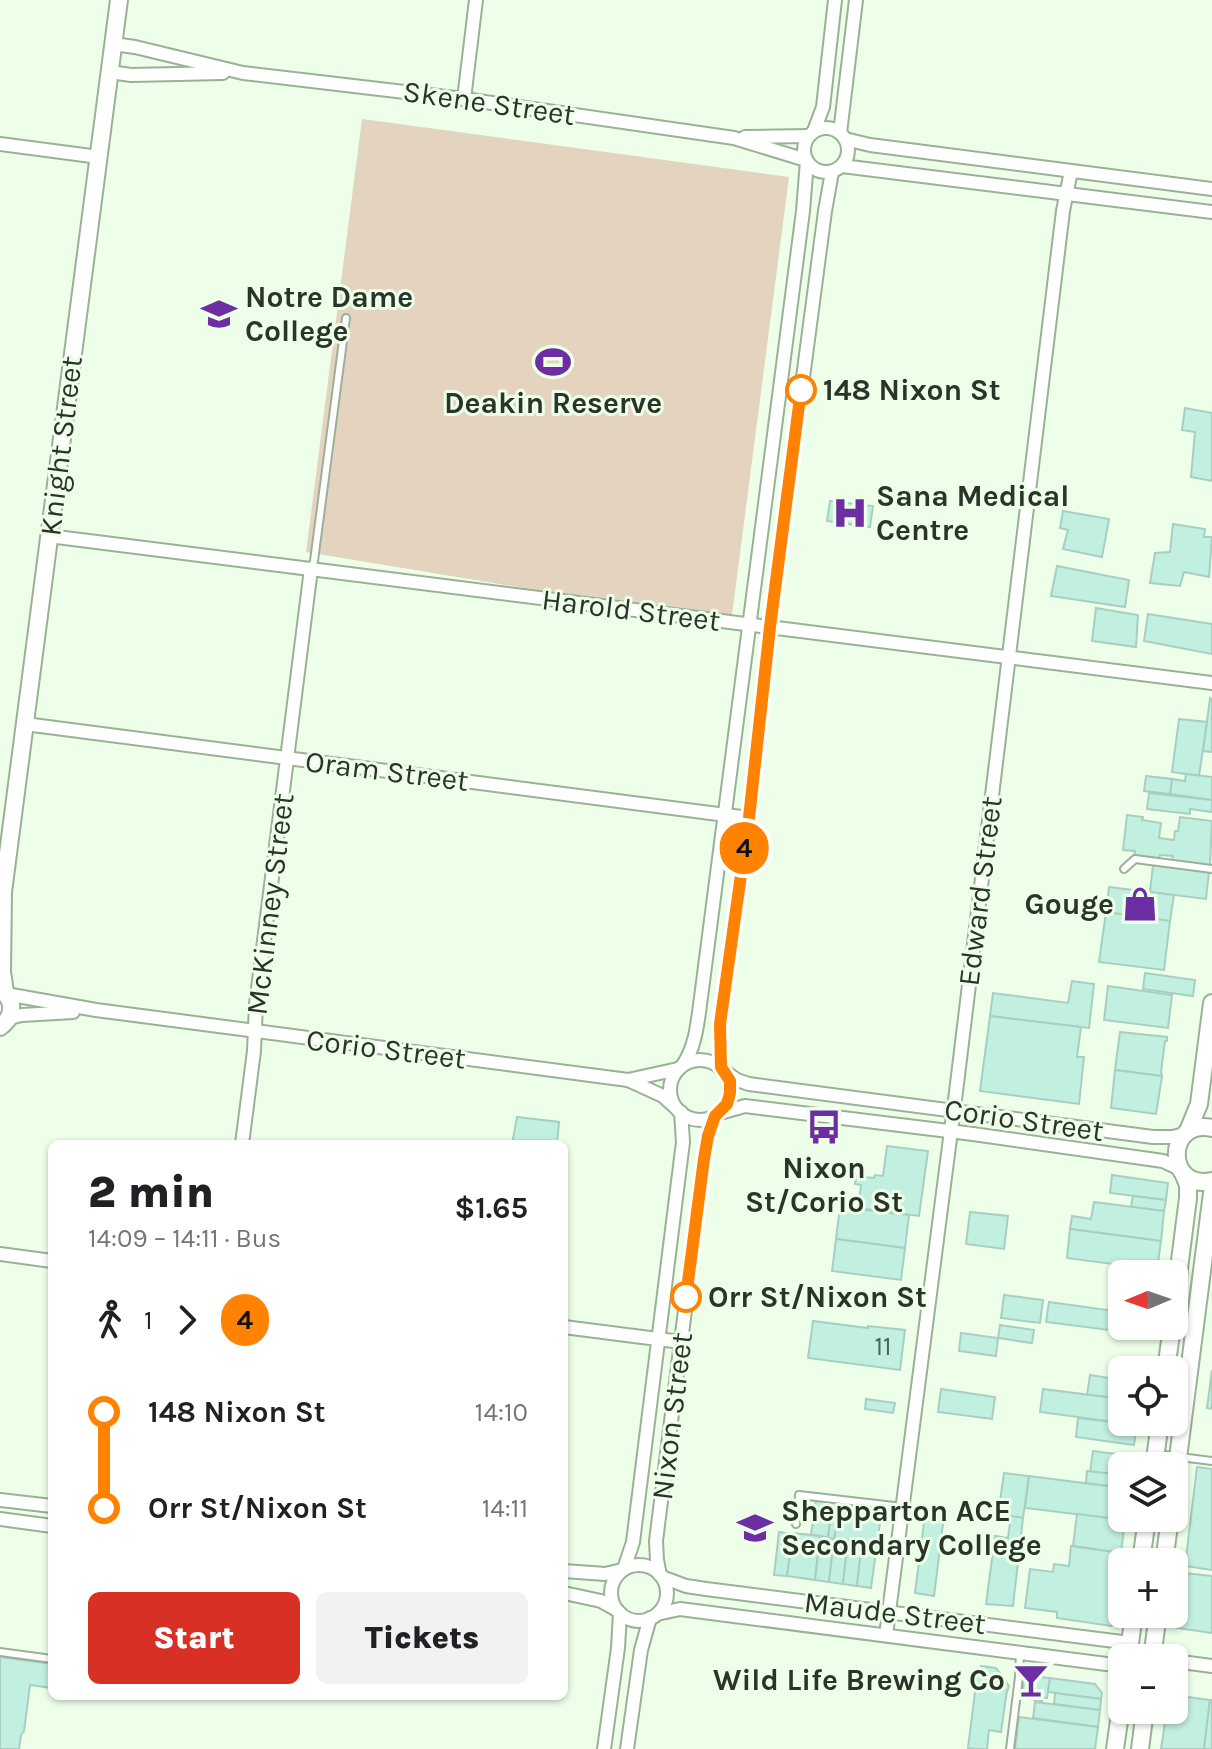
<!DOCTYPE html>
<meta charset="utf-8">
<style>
:root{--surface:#fff;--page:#f2f2f2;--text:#202124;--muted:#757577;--accent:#d93025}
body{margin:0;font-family:Karla,sans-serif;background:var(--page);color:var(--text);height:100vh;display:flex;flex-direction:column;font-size:30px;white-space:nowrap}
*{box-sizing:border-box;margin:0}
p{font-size:26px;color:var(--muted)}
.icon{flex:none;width:44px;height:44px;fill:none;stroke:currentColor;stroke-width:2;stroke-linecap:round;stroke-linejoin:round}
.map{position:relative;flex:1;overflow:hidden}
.panel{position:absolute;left:48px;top:1140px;width:520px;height:560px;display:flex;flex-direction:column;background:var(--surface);border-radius:12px;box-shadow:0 2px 6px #0004}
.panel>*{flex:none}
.badge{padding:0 16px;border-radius:26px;font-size:28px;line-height:52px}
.needle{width:52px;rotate:268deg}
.buttons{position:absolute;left:1108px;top:1260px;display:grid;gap:16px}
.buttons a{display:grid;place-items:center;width:80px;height:80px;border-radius:12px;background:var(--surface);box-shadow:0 2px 6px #0004;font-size:40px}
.map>.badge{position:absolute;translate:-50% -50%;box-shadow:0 0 0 4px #fff}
.legs{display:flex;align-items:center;gap:12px;height:88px;padding:0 40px;font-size:26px}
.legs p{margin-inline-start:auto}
.overview{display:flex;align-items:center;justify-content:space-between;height:136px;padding:0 40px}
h1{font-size:44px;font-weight:800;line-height:60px}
.cta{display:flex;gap:16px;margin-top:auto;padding:16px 40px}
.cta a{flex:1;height:92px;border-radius:12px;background:var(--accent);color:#fff;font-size:32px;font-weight:800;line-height:92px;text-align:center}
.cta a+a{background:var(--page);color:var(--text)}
ul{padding:0 40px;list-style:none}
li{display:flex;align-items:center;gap:28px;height:96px;font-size:30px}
li i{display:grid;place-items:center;width:12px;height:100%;margin:0 10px;background:currentColor}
li i::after{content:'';width:20px;height:20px;margin:-10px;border:6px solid;border-radius:50%;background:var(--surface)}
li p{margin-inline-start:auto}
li:first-child i{background:linear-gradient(#0000 50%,currentColor 0)}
li:last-child i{background:linear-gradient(currentColor 50%,#0000 0)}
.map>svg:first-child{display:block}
.green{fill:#e3d3bf}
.building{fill:#c1f0e1;stroke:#a8cec2;stroke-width:2}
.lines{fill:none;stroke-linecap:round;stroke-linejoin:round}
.lane-casing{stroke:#9bb197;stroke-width:10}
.street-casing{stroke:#9bb197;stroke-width:16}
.secondary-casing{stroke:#9bb197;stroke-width:20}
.lane{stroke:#fff;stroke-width:6}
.street{stroke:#fff;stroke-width:12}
.secondary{stroke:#fff;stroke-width:16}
.line-1-casing{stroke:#fff;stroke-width:18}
.line-1{stroke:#ff8200;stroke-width:12}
.stop-1-dot{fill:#fff;stroke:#ff8200;stroke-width:4}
.labels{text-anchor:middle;stroke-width:6;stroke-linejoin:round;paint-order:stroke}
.number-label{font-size:26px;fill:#506357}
.street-label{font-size:30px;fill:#2b3429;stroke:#edffe9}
.poi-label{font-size:30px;font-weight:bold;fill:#2b3429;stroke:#edffe9;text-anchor:start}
.stop-label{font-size:30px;font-weight:bold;fill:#2b3429;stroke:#edffe9;text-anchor:start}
</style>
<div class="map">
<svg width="1212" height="1749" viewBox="0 0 1212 1749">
<rect width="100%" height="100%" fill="#edffe9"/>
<path class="green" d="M 362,119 L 789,177 L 732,615 L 524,588 L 306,552 Z"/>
<g class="building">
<path d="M 1185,408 L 1212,413 L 1212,481 L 1191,477 L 1195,432 L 1182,430 Z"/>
<path d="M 830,501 L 873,506 L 870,527 L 827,521 Z"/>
<path d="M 1063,511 L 1109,519 L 1102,557 L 1063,549 L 1068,530 L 1060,528 Z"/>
<path d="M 1173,524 L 1205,529 L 1204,537 L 1212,537 L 1209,577 L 1184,572 L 1180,586 L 1150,583 L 1155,553 L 1170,552 Z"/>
<path d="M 1057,566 L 1129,580 L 1125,607 L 1051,596 Z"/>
<path d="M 1096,608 L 1138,615 L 1136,647 L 1092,641 Z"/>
<path d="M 1148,614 L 1212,624 L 1212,654 L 1144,641 Z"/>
<path d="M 1210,698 L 1212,699 L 1212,752 L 1203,751 Z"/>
<path d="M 1179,719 L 1207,722 L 1199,776 L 1172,772 Z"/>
<path d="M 1186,774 L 1212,777 L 1212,800 L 1170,794 L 1172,779 L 1185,781 Z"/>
<path d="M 1146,776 L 1172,779 L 1170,794 L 1144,791 Z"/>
<path d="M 1149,793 L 1212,800 L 1212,812 L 1190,809 L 1190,814 L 1147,809 Z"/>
<path d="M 1127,815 L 1143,817 L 1142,820 L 1161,823 L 1159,838 L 1174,840 L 1175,831 L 1178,831 L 1180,817 L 1212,821 L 1210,866 L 1172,861 L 1173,856 L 1160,855 L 1159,859 L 1134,856 L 1135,851 L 1123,850 Z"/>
<path d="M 1153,865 L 1209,872 L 1206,899 L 1150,892 Z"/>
<path d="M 1109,887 L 1174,895 L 1170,921 L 1106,912 Z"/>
<path d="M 1106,912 L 1170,921 L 1164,970 L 1099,962 Z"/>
<path d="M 1145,973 L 1195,980 L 1193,996 L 1143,989 Z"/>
<path d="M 1072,981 L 1094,984 L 1089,1028 L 990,1016 L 993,993 L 1068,1003 Z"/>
<path d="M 1108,986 L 1172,995 L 1168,1028 L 1104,1020 Z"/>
<path d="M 990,1016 L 1081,1027 L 1077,1057 L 1084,1057 L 1079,1104 L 980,1091 Z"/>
<path d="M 1120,1032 L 1167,1037 L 1167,1041 L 1165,1041 L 1161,1072 L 1162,1076 L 1115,1070 Z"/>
<path d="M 1115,1070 L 1162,1076 L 1156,1114 L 1111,1108 Z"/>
<path d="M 517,1117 L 559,1122 L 557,1144 L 512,1144 Z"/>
<path d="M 887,1146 L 928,1151 L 919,1216 L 858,1208 L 861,1185 L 855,1184 L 856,1176 L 874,1178 L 875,1175 L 883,1176 Z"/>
<path d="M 1112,1175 L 1168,1183 L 1166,1200 L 1110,1193 Z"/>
<path d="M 1133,1196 L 1166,1200 L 1164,1211 L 1131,1207 Z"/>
<path d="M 1094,1202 L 1164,1211 L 1161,1241 L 1070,1229 L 1072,1216 L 1091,1219 Z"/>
<path d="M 840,1207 L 909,1215 L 905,1248 L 836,1239 Z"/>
<path d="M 970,1212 L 1008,1216 L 1004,1249 L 966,1244 Z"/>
<path d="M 1070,1229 L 1161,1241 L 1157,1270 L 1067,1258 Z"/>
<path d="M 836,1239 L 905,1248 L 901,1280 L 832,1271 Z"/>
<path d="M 1004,1295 L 1043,1300 L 1040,1323 L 1001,1318 Z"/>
<path d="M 1049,1302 L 1122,1312 L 1122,1326 L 1149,1326 L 1148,1335 L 1046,1322 Z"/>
<path d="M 813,1321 L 868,1328 L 868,1326 L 905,1330 L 900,1370 L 808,1358 Z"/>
<path d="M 1000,1325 L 1034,1330 L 1032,1343 L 998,1338 Z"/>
<path d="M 961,1333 L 998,1338 L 996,1356 L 959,1351 Z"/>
<path d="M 1212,1370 L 1212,1409 L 1207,1408 Z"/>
<path d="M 1090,1375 L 1122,1380 L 1122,1399 L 1087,1395 Z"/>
<path d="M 941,1389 L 995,1397 L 992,1419 L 938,1412 Z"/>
<path d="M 1043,1389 L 1122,1399 L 1122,1422 L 1138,1422 L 1137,1425 L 1040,1412 Z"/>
<path d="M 866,1399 L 895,1403 L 893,1413 L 865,1409 Z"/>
<path d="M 1078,1418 L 1137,1425 L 1134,1445 L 1076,1437 Z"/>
<path d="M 1093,1451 L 1133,1456 L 1132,1466 L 1122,1466 L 1122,1475 L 1090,1472 Z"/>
<path d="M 1197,1467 L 1212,1469 L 1212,1570 L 1185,1566 Z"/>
<path d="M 1087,1471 L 1122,1475 L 1122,1488 L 1086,1483 Z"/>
<path d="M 1004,1473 L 1029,1476 L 1023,1518 L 998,1515 Z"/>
<path d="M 1029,1476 L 1122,1488 L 1122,1518 L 1125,1518 L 1125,1520 L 1025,1508 Z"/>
<path d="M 816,1500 L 832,1502 L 828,1537 L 811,1535 Z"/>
<path d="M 847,1504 L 882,1509 L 877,1544 L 834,1539 L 839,1506 L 847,1507 Z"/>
<path d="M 832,1506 L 839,1507 L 834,1539 L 828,1538 Z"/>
<path d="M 925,1514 L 944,1516 L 934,1596 L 915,1593 Z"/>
<path d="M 1077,1514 L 1125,1520 L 1121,1553 L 1073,1546 Z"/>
<path d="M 1011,1516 L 1023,1518 L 1013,1606 L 986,1604 L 995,1536 L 1008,1538 Z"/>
<path d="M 779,1532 L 793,1534 L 787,1576 L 774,1575 Z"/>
<path d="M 793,1533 L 820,1536 L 815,1580 L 787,1576 Z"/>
<path d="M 820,1537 L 834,1539 L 829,1582 L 815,1580 Z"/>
<path d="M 834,1539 L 848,1540 L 843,1584 L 829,1582 Z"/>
<path d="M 848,1540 L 862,1542 L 857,1586 L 843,1584 Z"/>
<path d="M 862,1542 L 877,1544 L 871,1588 L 857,1586 Z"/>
<path d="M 1071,1546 L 1121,1553 L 1119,1572 L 1116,1572 L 1114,1586 L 1122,1588 L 1122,1595 L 1119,1620 L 1111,1626 L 1057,1618 L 1057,1612 L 1025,1608 L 1030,1569 L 1053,1572 L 1054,1564 L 1069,1566 Z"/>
<path d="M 1184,1573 L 1212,1576 L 1212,1633 L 1177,1628 Z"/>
<path d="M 0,1657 L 52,1664 L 52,1688 L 30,1685 L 24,1731 L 21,1735 L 19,1749 L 0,1749 Z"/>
<path d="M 981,1666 L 996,1668 L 1009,1686 L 1008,1690 L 1007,1690 L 1001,1732 L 989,1730 L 987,1749 L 975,1749 L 968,1748 L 978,1668 L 980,1669 Z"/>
<path d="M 1024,1675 L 1050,1678 L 1047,1698 L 1042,1698 L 1042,1701 L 1022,1698 Z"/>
<path d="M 1050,1678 L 1095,1684 L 1102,1693 L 1101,1699 L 1048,1692 Z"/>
<path d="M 1055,1693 L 1101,1699 L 1100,1710 L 1054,1704 Z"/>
<path d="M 1174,1695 L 1210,1700 L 1204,1749 L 1161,1749 L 1167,1710 L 1174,1710 Z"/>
<path d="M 1210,1700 L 1212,1700 L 1212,1749 L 1204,1749 Z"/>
<path d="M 1035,1702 L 1100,1710 L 1098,1727 L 1033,1718 Z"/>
<path d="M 1019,1717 L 1098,1727 L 1095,1749 L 1015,1749 Z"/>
</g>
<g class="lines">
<g class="lane-casing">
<g id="lane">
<path d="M 311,569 L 314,561 L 346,318"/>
<path d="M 1124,869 L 1135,859 L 1212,869"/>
<path d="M 1156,1454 L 1212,1461"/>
<path d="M 796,1524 L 799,1495 L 903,1507"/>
<path d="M 0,1652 L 52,1659"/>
<path d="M 1010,1749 L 1019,1677 L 1020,1653"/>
</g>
</g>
<g class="street-casing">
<g id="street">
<path d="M 113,44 L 135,47 L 243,73 L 464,99 L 734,138 L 806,160"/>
<path d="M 110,72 L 131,75 L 223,73"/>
<path d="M 464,99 L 476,0"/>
<circle cx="826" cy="150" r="22"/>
<path d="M 814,131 L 823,107 L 835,0"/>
<path d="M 840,133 L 856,0"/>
<path d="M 745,137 L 809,136"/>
<path d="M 845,139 L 870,145 L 1212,189"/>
<path d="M 0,144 L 99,157"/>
<path d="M 842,166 L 1212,212"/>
<path d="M 49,536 L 1212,683"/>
<path d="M 25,724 L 749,818"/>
<path d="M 6,994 L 96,1010 L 628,1080 L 678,1069"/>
<path d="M 9,1018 L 22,1015 L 73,1012"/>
<circle cx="700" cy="1090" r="30"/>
<path d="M 683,1065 C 695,1047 697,1027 700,1005 L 803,211 L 807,161"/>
<path d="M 721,1067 L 720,1024 L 749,818 L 770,627 L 825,211 L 832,172"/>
<path d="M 724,1071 L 737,1080 L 749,1084 L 1153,1137 L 1172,1137 L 1185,1134"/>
<path d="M 628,1080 L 663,1096 L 674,1106"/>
<path d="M 720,1113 L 745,1106 L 973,1134 L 1163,1161 L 1180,1169"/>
<path d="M 242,1144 L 254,1051 L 256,1004 L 311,569"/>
<path d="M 0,1254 L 52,1261"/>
<path d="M 564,1327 L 681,1342"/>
<path d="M 0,1500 L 52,1506"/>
<path d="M 0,1519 L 52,1526"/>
<circle cx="639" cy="1593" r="28"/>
<path d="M 624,1569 L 633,1542 L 683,1142 L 681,1112"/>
<path d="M 564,1571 L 605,1574 L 622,1570"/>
<path d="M 660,1575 L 657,1560 L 656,1541 L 704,1159 L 708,1136 L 715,1116"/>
<path d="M 662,1577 L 686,1586 L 706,1589 L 1130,1643"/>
<path d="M 564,1593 L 601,1601 L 617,1610"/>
<path d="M 657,1614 L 680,1609 L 1122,1666"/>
<path d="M 886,1635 L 956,1092 L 1063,211 L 1071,171"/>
<path d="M 1174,1661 L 1212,1666"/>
<path d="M 604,1749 L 618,1648 L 620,1613"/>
<path d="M 627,1749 L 641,1650 L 650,1618"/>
</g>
</g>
<g class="secondary-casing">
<g id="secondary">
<path d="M 0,989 C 15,1000 15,1016 0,1027"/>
<path d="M 5,992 L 2,972 L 3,892 L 119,0"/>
<path d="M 1212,1128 C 1165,1118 1165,1191 1212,1181"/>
<path d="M 1188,1131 L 1199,1104 L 1212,1003"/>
<path d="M 1174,1308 L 1188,1198 L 1188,1185 L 1183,1173"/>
<path d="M 1166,1370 L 1172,1326"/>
<path d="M 1154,1466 L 1160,1422"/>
<path d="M 1174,1489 L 1212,1193"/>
<path d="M 1141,1562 L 1147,1518"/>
<path d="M 1164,1562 L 1170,1518"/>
<path d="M 1128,1658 L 1134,1614"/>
<path d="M 1152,1658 L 1158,1614"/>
<path d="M 1115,1749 L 1122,1700"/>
<path d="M 1140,1749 L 1145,1710"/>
</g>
</g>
<use href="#lane" class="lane"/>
<use href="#street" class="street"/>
<use href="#secondary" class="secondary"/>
</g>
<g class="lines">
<g class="line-1-casing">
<path id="line-1" d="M 686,1297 L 704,1159 L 708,1136 L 715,1116 L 727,1104 L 730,1093 L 730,1081 L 721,1067 L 720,1024 L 749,818 L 770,627 L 801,390"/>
</g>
<use href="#line-1" class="line-1"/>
</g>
<defs>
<g id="school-bare" transform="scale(2.76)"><path d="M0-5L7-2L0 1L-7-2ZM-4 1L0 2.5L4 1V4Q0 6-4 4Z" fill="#6e2ea3" stroke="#edffe9" stroke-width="2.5" paint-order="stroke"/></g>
<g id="stadium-bare" transform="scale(2.76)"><path d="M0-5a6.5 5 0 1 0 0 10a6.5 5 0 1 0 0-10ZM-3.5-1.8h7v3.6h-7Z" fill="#6e2ea3" stroke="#edffe9" stroke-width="2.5" paint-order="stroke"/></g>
<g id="hospital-bare" transform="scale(2.76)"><path d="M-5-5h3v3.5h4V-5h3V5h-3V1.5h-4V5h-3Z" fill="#6e2ea3" stroke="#edffe9" stroke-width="2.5" paint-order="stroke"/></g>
<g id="shop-bare" transform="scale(2.76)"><path d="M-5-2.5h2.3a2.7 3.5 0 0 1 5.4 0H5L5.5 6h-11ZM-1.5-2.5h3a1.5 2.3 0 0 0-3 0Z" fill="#6e2ea3" stroke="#edffe9" stroke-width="2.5" paint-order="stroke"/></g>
<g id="bus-bare" transform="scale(2.76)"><path d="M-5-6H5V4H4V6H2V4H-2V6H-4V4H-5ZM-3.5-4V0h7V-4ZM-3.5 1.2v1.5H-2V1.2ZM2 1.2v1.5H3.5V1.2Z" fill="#6e2ea3" stroke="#edffe9" stroke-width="2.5" paint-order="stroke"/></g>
<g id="bar-bare" transform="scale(2.76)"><path d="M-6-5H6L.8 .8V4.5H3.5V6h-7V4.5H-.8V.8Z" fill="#6e2ea3" stroke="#edffe9" stroke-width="2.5" paint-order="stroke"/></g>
</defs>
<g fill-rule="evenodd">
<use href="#school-bare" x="219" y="314"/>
<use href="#stadium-bare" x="553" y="362"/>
<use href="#hospital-bare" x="850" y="513"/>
<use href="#shop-bare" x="1140" y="904"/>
<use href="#bus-bare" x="824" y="1127"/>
<use href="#school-bare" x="755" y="1528"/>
<use href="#bar-bare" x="1031" y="1680"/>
</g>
<g class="stop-1-dot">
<circle cx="801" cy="390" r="14"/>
<circle cx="686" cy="1297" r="14"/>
</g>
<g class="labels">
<g class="number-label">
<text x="883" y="1355">11</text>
</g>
<g class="street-label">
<text transform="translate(489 103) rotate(8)" y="10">Skene Street</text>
<text transform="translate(61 446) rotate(-83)" y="10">Knight Street</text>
<text transform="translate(631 610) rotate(7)" y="10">Harold Street</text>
<text transform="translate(387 771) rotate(7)" y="10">Oram Street</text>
<text transform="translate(980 891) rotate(-83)" y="10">Edward Street</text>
<text transform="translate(270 904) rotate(-83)" y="10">McKinney Street</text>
<text transform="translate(386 1049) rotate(7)" y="10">Corio Street</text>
<text transform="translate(1024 1120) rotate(8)" y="10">Corio Street</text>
<text transform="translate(672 1416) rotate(-83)" y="10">Nixon Street</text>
<text transform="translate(895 1613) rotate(7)" y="10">Maude Street</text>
</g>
<g class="poi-label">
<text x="245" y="307">Notre Dame<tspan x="245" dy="34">College</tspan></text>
<text x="553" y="413" text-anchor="middle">Deakin Reserve</text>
<text x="876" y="506">Sana Medical<tspan x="876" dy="34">Centre</tspan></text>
<text x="1114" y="914" text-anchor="end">Gouge</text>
<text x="824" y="1178" text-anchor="middle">Nixon<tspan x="824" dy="34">St/Corio St</tspan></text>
<text x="781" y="1521">Shepparton ACE<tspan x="781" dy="34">Secondary College</tspan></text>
<text x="1005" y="1690" text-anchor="end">Wild Life Brewing Co</text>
</g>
<g class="stop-label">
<text x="823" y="400">148 Nixon St</text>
<text x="708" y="1307">Orr St/Nixon St</text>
</g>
</g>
</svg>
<div class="buttons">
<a><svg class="needle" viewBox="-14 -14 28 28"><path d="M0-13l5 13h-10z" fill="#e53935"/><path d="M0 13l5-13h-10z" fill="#757577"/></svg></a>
<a><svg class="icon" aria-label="locate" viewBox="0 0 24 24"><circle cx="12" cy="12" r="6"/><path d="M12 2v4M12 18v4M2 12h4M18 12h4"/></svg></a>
<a><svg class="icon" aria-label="layers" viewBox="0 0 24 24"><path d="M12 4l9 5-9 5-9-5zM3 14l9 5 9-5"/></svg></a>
<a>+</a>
<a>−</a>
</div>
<b class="badge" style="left:744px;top:848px;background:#ff8200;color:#111">4</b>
<section class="panel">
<div class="overview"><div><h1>2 min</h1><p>14:09 – 14:11 · Bus</p></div><b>$1.65</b></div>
<div class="legs"><svg class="icon" aria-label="walk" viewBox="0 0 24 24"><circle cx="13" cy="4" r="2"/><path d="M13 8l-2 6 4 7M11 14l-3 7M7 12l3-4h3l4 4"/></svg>1<svg class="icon" aria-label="forward" viewBox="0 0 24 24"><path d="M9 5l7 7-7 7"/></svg><b class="badge" style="background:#ff8200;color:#111">4</b></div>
<ul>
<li><i style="color:#ff8200"></i><b>148 Nixon St</b><p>14:10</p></li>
<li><i style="color:#ff8200"></i><b>Orr St/Nixon St</b><p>14:11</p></li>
</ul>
<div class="cta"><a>Start</a><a>Tickets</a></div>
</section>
</div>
